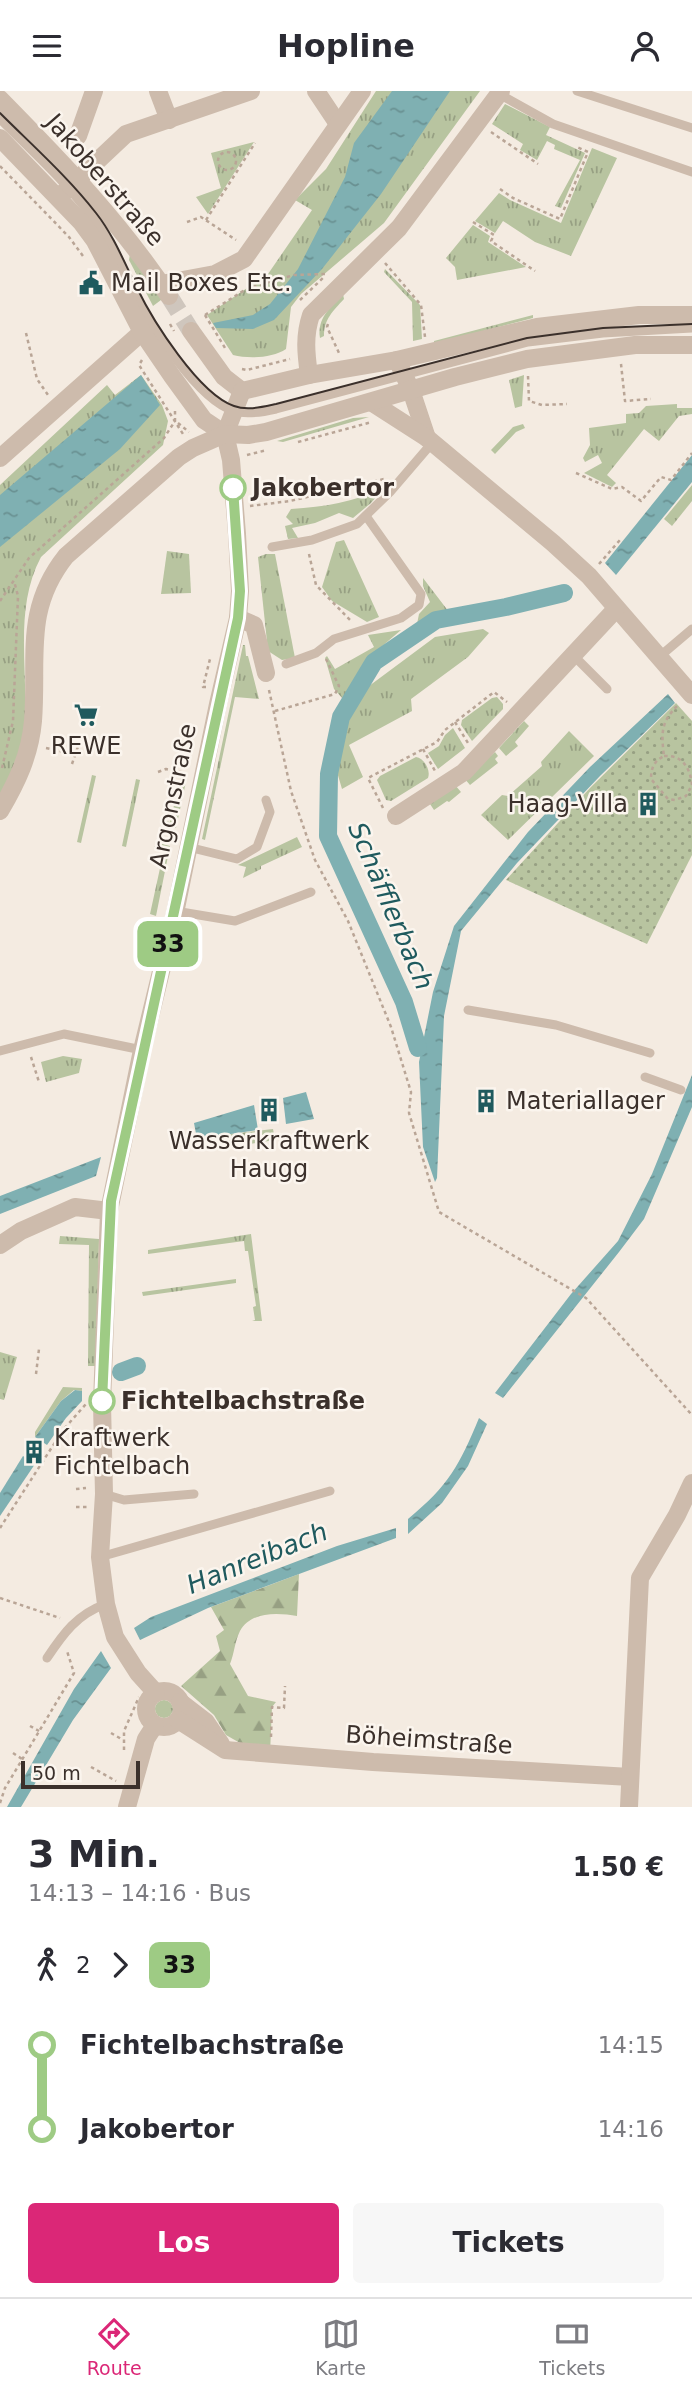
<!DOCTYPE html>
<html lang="de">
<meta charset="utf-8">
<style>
:root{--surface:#fff;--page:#f7f7f7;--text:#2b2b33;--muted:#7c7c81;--line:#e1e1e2;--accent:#db2777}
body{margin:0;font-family:"DejaVu Sans",sans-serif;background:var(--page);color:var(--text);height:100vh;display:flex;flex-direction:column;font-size:26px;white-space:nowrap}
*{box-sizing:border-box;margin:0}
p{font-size:23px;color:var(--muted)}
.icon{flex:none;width:38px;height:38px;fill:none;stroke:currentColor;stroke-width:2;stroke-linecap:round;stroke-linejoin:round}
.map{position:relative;height:1716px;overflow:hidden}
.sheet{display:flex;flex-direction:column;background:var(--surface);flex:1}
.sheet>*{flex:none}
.badge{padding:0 14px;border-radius:10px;font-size:24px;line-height:46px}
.scale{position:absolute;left:21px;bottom:18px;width:119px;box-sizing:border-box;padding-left:7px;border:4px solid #3b302b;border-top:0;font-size:19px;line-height:24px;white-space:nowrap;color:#3b302b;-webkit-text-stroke:5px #fbf5ee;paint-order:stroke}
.map>.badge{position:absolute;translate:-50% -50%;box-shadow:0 0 0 4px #fff}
.legs{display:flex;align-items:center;gap:10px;height:77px;padding:0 28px;font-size:23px}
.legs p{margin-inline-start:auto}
.head{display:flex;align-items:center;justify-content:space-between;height:119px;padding:0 28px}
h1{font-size:38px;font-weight:700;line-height:52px}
.primary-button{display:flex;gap:14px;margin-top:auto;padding:14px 28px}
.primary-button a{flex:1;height:80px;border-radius:7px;background:var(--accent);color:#fff;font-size:28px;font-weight:700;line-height:80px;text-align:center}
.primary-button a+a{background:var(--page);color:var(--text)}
ul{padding:0 28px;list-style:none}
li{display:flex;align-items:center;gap:24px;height:84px;font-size:26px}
li i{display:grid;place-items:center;width:10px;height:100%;margin:0 9px;background:currentColor}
li i::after{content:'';width:18px;height:18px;margin:-9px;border:5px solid;border-radius:50%;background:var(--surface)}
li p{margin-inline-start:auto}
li:first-child i{background:linear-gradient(#0000 50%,currentColor 0)}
li:last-child i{background:linear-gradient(currentColor 50%,#0000 0)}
header{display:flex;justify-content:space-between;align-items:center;height:91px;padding:0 28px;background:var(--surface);font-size:32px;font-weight:700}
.menu{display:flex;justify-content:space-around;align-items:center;height:98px;border-top:2px solid var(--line);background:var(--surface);font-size:19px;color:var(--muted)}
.menu a{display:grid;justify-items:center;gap:4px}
.menu .active{color:var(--accent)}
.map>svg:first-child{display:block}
.grass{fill:url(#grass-tufts)}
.forest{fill:url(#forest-firs)}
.garden{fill:url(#garden-dots)}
.water{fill:url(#water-ripples)}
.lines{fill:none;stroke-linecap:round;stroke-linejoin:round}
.canal{stroke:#7fb0b2;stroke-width:18}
.tertiary-tunnel{stroke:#cfc6bd;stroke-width:18;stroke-dasharray:18 9;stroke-linecap:butt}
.path{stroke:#b9a596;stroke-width:2.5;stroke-dasharray:3.5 3.5;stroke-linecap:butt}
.service{stroke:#cdbbac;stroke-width:9}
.minor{stroke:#cdbbac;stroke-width:18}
.tertiary{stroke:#cdbbac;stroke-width:18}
.tram{stroke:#3b302b;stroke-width:2}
.line-1-casing{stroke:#fff;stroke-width:16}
.line-1{stroke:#9ecb84;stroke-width:10}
.stop-1-dot{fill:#fff;stroke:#9ecb84;stroke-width:3.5}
.labels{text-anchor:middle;stroke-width:5;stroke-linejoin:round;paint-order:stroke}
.street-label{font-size:24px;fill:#3b302b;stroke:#fbf5ee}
.poi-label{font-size:24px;fill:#3b302b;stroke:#fbf5ee;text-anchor:start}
.stop-label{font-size:24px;font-weight:bold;fill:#3b302b;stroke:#fbf5ee;text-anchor:start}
.water-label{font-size:26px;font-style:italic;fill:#1f5a5e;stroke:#fbf5ee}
</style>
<header><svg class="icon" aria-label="menu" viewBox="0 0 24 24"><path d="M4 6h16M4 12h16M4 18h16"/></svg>Hopline<svg class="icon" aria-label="person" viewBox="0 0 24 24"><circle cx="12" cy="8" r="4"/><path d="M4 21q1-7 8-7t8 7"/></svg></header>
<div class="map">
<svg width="692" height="1716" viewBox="0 0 692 1716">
<defs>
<pattern id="grass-tufts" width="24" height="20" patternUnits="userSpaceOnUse" patternTransform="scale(1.75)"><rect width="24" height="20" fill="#b8c4a0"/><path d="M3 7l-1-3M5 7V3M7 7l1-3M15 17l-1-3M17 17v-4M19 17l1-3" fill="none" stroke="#97a083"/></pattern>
<pattern id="forest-firs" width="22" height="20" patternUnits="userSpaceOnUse" patternTransform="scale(1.75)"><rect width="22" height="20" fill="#b8c4a0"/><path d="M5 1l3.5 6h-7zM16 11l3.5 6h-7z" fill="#97a083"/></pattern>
<pattern id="garden-dots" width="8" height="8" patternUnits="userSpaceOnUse" patternTransform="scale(1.75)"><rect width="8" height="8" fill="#b8c4a0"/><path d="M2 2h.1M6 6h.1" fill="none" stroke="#97a083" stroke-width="1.8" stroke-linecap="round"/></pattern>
<pattern id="water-ripples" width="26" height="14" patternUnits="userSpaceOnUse" patternTransform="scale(1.75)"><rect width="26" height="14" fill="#7fb0b2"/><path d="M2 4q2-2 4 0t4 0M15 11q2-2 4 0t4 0" fill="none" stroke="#699091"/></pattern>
</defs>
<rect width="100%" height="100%" fill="#f4ebe1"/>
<g class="grass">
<path d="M 376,0 L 480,0 L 384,132 L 301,203 L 291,216 L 286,258 C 273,267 249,268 233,264 L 207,224 L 268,183 L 312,119 L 295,109 L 326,78 Z"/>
<path d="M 505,13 L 550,36 L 546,44 L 585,62 L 561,117 L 555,115 L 580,69 L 554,58 L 555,54 L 547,50 L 537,69 L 520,59 L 523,53 L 492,33 Z"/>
<path d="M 254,51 L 208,123 L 196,106 L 221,97 L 211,62 Z"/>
<path d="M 592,57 L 617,67 L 571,165 L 535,151 L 503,130 L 495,142 L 475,130 L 499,102 L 510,109 L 561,132 Z"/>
<path d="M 473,134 L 490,145 L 488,151 L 526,176 L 457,189 L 455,176 L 446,167 Z"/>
<path d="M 130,163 L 165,206 L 153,215 L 129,169 Z"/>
<path d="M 385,178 L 420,214 L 422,248 L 413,250 L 412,211 L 384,181 Z"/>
<path d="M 343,203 L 344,208 C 333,220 324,228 324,245 L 320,247 C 317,227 330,217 343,203 Z"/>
<path d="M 533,224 L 533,227 L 434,253 L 434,250 Z"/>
<path d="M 141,284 L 162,314 L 168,330 L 163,354 L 41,466 C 7,530 38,606 18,674 C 14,685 6,697 0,707 L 0,394 L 107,294 L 115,304 Z"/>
<path d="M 524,284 L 522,315 L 515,317 L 509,289 Z"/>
<path d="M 677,313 L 677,317 L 692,317 L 692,323 L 679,325 L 659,350 L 644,338 L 607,384 L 616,392 L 612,396 L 584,382 L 602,372 L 598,364 L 585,371 L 583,367 L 590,354 L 589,337 L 626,332 L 626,323 L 639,322 L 646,315 Z"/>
<path d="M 369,326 L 283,351 L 277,350 L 353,327 Z"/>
<path d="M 523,333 L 525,337 L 516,341 L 495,363 L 491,359 L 513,336 Z"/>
<path d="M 692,394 L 692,410 L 672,435 L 664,428 Z"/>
<path d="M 384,397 L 371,412 L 353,427 L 339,422 L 315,432 L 292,437 L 298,447 L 288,448 L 285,435 L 293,433 L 286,426 L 291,418 C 325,416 353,411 384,397 Z"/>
<path d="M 344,449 L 379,526 L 367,531 L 332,510 L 322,496 L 336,451 Z"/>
<path d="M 167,460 L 189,463 L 191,502 L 161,503 Z"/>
<path d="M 266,463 L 275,463 L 295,567 L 282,569 L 268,560 L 258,466 Z"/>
<path d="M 423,487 L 449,521 L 436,523 L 417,533 L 419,523 L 430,511 L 423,495 Z"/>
<path d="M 483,538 L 489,542 L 468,566 L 411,608 L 412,620 L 349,654 L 363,686 L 342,698 L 337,681 L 345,629 L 365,598 L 435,546 Z"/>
<path d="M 401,539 L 373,563 L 343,608 L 334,598 L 325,567 L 327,565 L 335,578 L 374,556 L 368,544 Z"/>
<path d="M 243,554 L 245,554 L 246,565 L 248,565 L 259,608 L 235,606 L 205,749 L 202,748 Z"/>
<path d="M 497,606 L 503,613 L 503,618 L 472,650 L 461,634 L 462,629 L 492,607 Z"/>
<path d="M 524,630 L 529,635 L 515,651 L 518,655 L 506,665 L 499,657 Z"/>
<path d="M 453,637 L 465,657 L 438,678 L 428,662 L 439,655 L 445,644 Z"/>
<path d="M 569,640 L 594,665 L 508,749 L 481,724 L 502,704 L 508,705 L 542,675 L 541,671 Z"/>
<path d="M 495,661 L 498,665 L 495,668 L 498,672 L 470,694 L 464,687 Z"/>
<path d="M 416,666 C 424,667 431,679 428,687 L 391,710 L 386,709 L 377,689 L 380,685 Z"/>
<path d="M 92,684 L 96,685 L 81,752 L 77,751 Z"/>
<path d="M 181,685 L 187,686 L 176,737 L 165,735 L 160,729 L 170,731 Z"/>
<path d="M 136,688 L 140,689 L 126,756 L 122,755 Z"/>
<path d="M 455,694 L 461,701 L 449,711 L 447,710 L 434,719 L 428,710 Z"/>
<path d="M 297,746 L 302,756 L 261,775 L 261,778 L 243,787 L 246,776 L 238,774 Z"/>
<path d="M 159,752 L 170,755 L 156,825 L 150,823 L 164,759 L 154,756 Z"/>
<path d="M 192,831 L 200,832 L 196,854 L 187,852 Z"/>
<path d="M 63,965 L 82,968 L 79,982 L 46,991 L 41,971 Z"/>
<path d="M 273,1038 L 275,1049 L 225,1057 L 223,1044 Z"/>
<path d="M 251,1143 L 262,1230 L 252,1230 L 255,1229 L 253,1216 L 256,1215 L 248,1160 L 245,1160 L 244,1150 L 148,1163 L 148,1159 Z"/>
<path d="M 60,1145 L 99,1148 L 96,1275 L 88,1275 L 89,1154 L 59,1153 Z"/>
<path d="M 236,1188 L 236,1192 L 143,1205 L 142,1201 Z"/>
<path d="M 0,1261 L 17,1266 L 4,1309 L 0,1308 Z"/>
<path d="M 63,1296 L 82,1297 L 82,1300 L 74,1299 L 61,1310 L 35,1346 L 35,1341 Z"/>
<circle cx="164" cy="1618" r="9"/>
</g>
<path class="forest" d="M 299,1483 L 297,1525 C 278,1522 251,1520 240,1540 C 235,1549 234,1564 230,1573 L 248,1605 L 276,1611 L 272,1616 L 270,1663 L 247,1656 L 226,1644 L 214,1624 L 181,1595 L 220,1560 L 216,1545 L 224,1539 L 211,1516 Z"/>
<path class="garden" d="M 676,612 L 692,630 L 692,764 L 647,853 L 506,789 L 590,697 Z"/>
<g class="water">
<path d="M 392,0 L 450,0 L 381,103 L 322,178 L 274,229 L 253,238 L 216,237 L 213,232 L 253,224 L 270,213 L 298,178 L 345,86 L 354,52 Z"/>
<path d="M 141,284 L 160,314 L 120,358 L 0,456 L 0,404 Z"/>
<path d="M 692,364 L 692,391 L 616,484 L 605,472 Z"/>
<path d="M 668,603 L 675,612 L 600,685 L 517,772 L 461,840 L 444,925 L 437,1087 L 435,1091 L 423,1056 L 419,971 L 433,901 L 454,835 L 528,741 L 590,676 Z"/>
<path d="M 692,984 L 692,1016 L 644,1128 L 619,1161 L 503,1307 L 495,1302 L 571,1203 L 618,1150 L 652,1083 Z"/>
<path d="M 306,1001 L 314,1028 L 286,1033 L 283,1007 Z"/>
<path d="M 254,1014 L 258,1039 L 197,1048 L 194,1032 Z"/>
<path d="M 101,1066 L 96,1085 L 0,1123 L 0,1105 Z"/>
<path d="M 75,1299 L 82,1300 L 82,1310 L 66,1327 L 47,1354 L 35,1346 L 61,1310 Z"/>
<path d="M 479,1327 L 487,1333 L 468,1375 L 442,1412 L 408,1443 L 408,1428 C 449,1394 459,1375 479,1327 Z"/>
<path d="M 23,1365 L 35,1373 L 0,1425 L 0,1402 Z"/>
<path d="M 396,1437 L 396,1447 L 208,1517 L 140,1549 L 134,1537 L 151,1526 L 337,1455 Z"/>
<path d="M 101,1560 L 111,1577 L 73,1629 L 21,1716 L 7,1716 L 74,1598 Z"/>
</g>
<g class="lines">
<g class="canal">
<path d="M 418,957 L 404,911 L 328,745 L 329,683 L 341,626 L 374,571 L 436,529 L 506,516 L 564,502"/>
<path d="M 121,1281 L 137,1275"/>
</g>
<path class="tertiary-tunnel" d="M 169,205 L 191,240"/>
<g class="path">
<path d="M 491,41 L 538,73"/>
<circle cx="227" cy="70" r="9"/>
<path d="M 0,75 L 69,146 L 83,165"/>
<path d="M 500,98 L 513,107 L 560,128 L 588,61 L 577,56"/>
<path d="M 206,129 L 255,52"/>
<path d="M 187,131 L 201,126 L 236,149"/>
<path d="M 473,131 L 494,144 L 491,150 L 535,180"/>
<path d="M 385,172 L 421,214 L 425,246"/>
<path d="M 300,209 L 325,185"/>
<path d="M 205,224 L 248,197 L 294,184 L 325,183"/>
<path d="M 205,224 L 225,257"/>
<path d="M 170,233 L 174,240"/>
<path d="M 328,233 L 327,236 L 339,262"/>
<path d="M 26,242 L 37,288 L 48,304"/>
<path d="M 142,269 L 139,274 L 183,343"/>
<path d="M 621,273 L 625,310 L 651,308"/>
<path d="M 242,278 L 247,279 L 290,268"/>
<path d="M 528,285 L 529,310 L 542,314 L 567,313"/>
<path d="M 175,320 L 175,330"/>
<path d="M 178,332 L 189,341"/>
<path d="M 298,351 L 372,331"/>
<path d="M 247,364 L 267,359"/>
<path d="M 576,382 L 612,398 L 622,396 L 641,410 L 661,386 L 671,389 L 692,362"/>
<path d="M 250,415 L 290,410 L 384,388"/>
<path d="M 309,463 L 316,494 L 350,529"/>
<path d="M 599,473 L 620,449"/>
<path d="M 0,510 L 29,467 L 164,347 L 175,330"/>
<path d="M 206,596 L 203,596 L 210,568"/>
<path d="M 269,599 L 291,700 L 315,769 L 348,830 L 391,936 L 411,1001 L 409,1022 L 439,1121 L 586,1207 L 692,1324"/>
<path d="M 275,620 L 335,603 L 339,595 L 326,568"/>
<path d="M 455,631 L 468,652"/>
<path d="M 46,657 L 74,663"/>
<path d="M 423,658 L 435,680"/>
<path d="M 664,665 C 683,664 690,677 692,694 L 686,705 L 675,709 L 668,708 L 651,688 C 651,677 654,670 664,665 C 661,641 661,631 678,614"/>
<path d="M 72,673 L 82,644"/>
<path d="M 2,677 L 13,630 L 18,505 L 14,490"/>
<path d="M 158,681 L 166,678 L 185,682"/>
<path d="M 383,717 L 368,687 L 437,651 L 445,639 L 494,601 L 507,611"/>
<path d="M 31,966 L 39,991"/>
<path d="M 36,1283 L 39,1258"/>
<path d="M 76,1398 L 86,1397"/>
<path d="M 76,1416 L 87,1416"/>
<path d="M 0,1437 L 63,1339 L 86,1313"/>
<path d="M 0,1507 L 60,1527"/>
<path d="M 30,1635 L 39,1640"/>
<path d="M 111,1642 L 123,1649"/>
<path d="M 271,1646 L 272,1616 L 284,1617 L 285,1595"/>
<path d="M 124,1659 L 124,1640 L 139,1606"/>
<path d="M 13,1662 L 22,1668"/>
<path d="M 91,1676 L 116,1690"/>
<path d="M 0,1712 L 5,1697 L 74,1582 L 67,1560"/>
</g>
<g class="service">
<path d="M 577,0 L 692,37"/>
<path d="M 499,3 L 553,33 L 692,81"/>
<path d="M 0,28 C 35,63 73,97 101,138 C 114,157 122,179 133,199 C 150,233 197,309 234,320 C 247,324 263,321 276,318 L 528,251 L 603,242 L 692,237"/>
<path d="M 272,456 L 312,449 L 357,433 L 390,401 L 432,352"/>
<path d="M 573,564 L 607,598"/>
<path d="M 659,566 L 692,538"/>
<path d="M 286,573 L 316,562 L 334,548 L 401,527 L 419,514 L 421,503 L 366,425"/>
<path d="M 188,756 L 237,768 L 257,756 L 270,721 L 266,709"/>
<path d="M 175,820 L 235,830 L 311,801"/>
<path d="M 468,919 L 556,934 L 650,962"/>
<path d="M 0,960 L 64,943 L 142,959"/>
<path d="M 645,986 L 681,999"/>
<path d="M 104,1403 L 124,1409 L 194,1403"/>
<path d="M 100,1466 L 330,1400"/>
<path d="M 47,1567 C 63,1543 77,1523 106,1513"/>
</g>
<g class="minor">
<path d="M 158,0 L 169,29"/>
<path d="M 316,0 L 338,33"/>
<path d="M 78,45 L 94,0"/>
<path d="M 59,106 L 126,43 L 251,0"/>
<path d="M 161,193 L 215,183 L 244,168 L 362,0"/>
<path d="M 397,269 L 411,299 L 427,347"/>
<path d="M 309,284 C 306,262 304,245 311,224 L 399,137 L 501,0"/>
<path d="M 371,311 L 427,347 L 553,452 L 589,485 L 692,604"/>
<path d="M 0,367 L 142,241"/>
<path d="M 238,527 L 254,534 L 266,582"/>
<path d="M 396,725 L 464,681 L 616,518"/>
<path d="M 0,1154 L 21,1140 L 75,1116 L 109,1120"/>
<circle cx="164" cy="1618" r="18"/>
<path d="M 156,1602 L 138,1582 L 115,1546 L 106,1513 L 100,1466 L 104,1403 L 102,1312 L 109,1120 L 142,959 L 174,827 L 218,613 L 238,527 L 240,500 L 237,443 L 231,369 L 225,343"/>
<path d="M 180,1611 L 206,1631 L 221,1653"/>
<path d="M 178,1629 L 225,1659 L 373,1671 L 630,1686"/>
<path d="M 127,1716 L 146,1648 L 155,1634"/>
<path d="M 629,1716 L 640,1487 L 677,1424 L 692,1392"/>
</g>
<g class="tertiary">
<path d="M 0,8 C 61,70 121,132 169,205"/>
<path d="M 0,47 L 81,131 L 95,150 L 142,241 L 172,285 L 204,329 L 225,343"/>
<path d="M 191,240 L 224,286 L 242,300"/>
<path d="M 242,300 L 309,284 L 397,269 L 537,236 L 639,224 L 692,224"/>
<path d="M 225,343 L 242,300"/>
<path d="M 0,720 C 17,691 30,664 33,630 C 38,567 23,519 66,465 L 179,366 L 193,357 L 225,343 L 248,344 L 266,341 L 455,286 L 527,268 L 635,254 L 692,254"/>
</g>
<path class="tram" d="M 0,22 C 32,54 68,86 96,122 C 114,145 124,171 137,197 C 153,230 199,303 234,315 C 247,320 262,316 276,313 L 527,247 L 603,237 L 692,233"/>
</g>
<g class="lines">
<g class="line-1-casing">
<path id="line-1" d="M 102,1310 L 111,1110 L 238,527 L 240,500 L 233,397"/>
</g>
<use href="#line-1" class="line-1"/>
</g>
<defs>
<g id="civic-bare" transform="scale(1.89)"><path d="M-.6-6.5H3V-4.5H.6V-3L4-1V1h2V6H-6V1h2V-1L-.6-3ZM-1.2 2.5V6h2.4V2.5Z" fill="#1f5a5e" stroke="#fbf5ee" stroke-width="2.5" paint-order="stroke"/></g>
<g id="supermarket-bare" transform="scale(1.89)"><path d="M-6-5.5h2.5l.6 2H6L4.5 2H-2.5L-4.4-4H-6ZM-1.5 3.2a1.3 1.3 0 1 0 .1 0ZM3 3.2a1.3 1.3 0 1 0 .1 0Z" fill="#1f5a5e" stroke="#fbf5ee" stroke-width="2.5" paint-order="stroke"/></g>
<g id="building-bare" transform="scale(1.89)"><path d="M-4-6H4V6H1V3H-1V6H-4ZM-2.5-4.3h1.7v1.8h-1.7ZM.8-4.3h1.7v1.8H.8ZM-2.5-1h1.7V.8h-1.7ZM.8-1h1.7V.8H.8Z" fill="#1f5a5e" stroke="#fbf5ee" stroke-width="2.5" paint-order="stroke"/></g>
</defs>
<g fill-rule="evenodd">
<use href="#civic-bare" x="91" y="192"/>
<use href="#supermarket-bare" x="86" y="624"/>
<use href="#building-bare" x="648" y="713"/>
<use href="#building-bare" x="486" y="1010"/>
<use href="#building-bare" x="269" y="1019"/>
<use href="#building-bare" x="34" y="1361"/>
</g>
<g class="stop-1-dot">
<circle cx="233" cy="397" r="12"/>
<circle cx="102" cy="1310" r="12"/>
</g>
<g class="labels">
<g class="street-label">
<text transform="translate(105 89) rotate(49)" y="8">Jakoberstraße</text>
<text transform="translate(173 705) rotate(-78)" y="8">Argonstraße</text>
<text transform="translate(429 1649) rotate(4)" y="8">Böheimstraße</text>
</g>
<g class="poi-label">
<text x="111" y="200">Mail Boxes Etc.</text>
<text x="86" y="663" text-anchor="middle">REWE</text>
<text x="628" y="721" text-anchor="end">Haag-Villa</text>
<text x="506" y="1018">Materiallager</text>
<text x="269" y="1058" text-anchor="middle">Wasserkraftwerk<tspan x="269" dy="28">Haugg</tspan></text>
<text x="54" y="1355">Kraftwerk<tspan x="54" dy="28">Fichtelbach</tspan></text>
</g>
<g class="stop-label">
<text x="252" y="405">Jakobertor</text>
<text x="121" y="1318">Fichtelbachstraße</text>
</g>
<g class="water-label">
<text transform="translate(391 815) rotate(67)" y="9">Schäfflerbach</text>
<text transform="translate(257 1467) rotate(-22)" y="9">Hanreibach</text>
</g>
</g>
</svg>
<div class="scale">50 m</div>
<b class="badge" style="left:168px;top:853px;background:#9ecb84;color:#111">33</b>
</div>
<section class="sheet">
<div class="head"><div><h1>3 Min.</h1><p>14:13 – 14:16 · Bus</p></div><b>1.50 €</b></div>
<div class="legs"><svg class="icon" aria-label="walk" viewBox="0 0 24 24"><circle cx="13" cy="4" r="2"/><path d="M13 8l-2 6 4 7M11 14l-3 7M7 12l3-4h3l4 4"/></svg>2<svg class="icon" aria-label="forward" viewBox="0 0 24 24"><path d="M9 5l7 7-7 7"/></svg><b class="badge" style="background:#9ecb84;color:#111">33</b></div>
<ul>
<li><i style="color:#9ecb84"></i><b>Fichtelbachstraße</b><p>14:15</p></li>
<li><i style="color:#9ecb84"></i><b>Jakobertor</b><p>14:16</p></li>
</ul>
<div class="primary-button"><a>Los</a><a>Tickets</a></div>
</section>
<nav class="menu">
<a class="active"><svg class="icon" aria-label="directions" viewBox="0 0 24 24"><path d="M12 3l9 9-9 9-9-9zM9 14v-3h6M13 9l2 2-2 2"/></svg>Route</a>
<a><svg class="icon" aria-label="map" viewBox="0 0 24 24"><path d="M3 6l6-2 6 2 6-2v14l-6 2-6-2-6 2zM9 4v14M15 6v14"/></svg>Karte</a>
<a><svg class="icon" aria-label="tickets" viewBox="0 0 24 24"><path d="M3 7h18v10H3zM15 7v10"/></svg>Tickets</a>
</nav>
